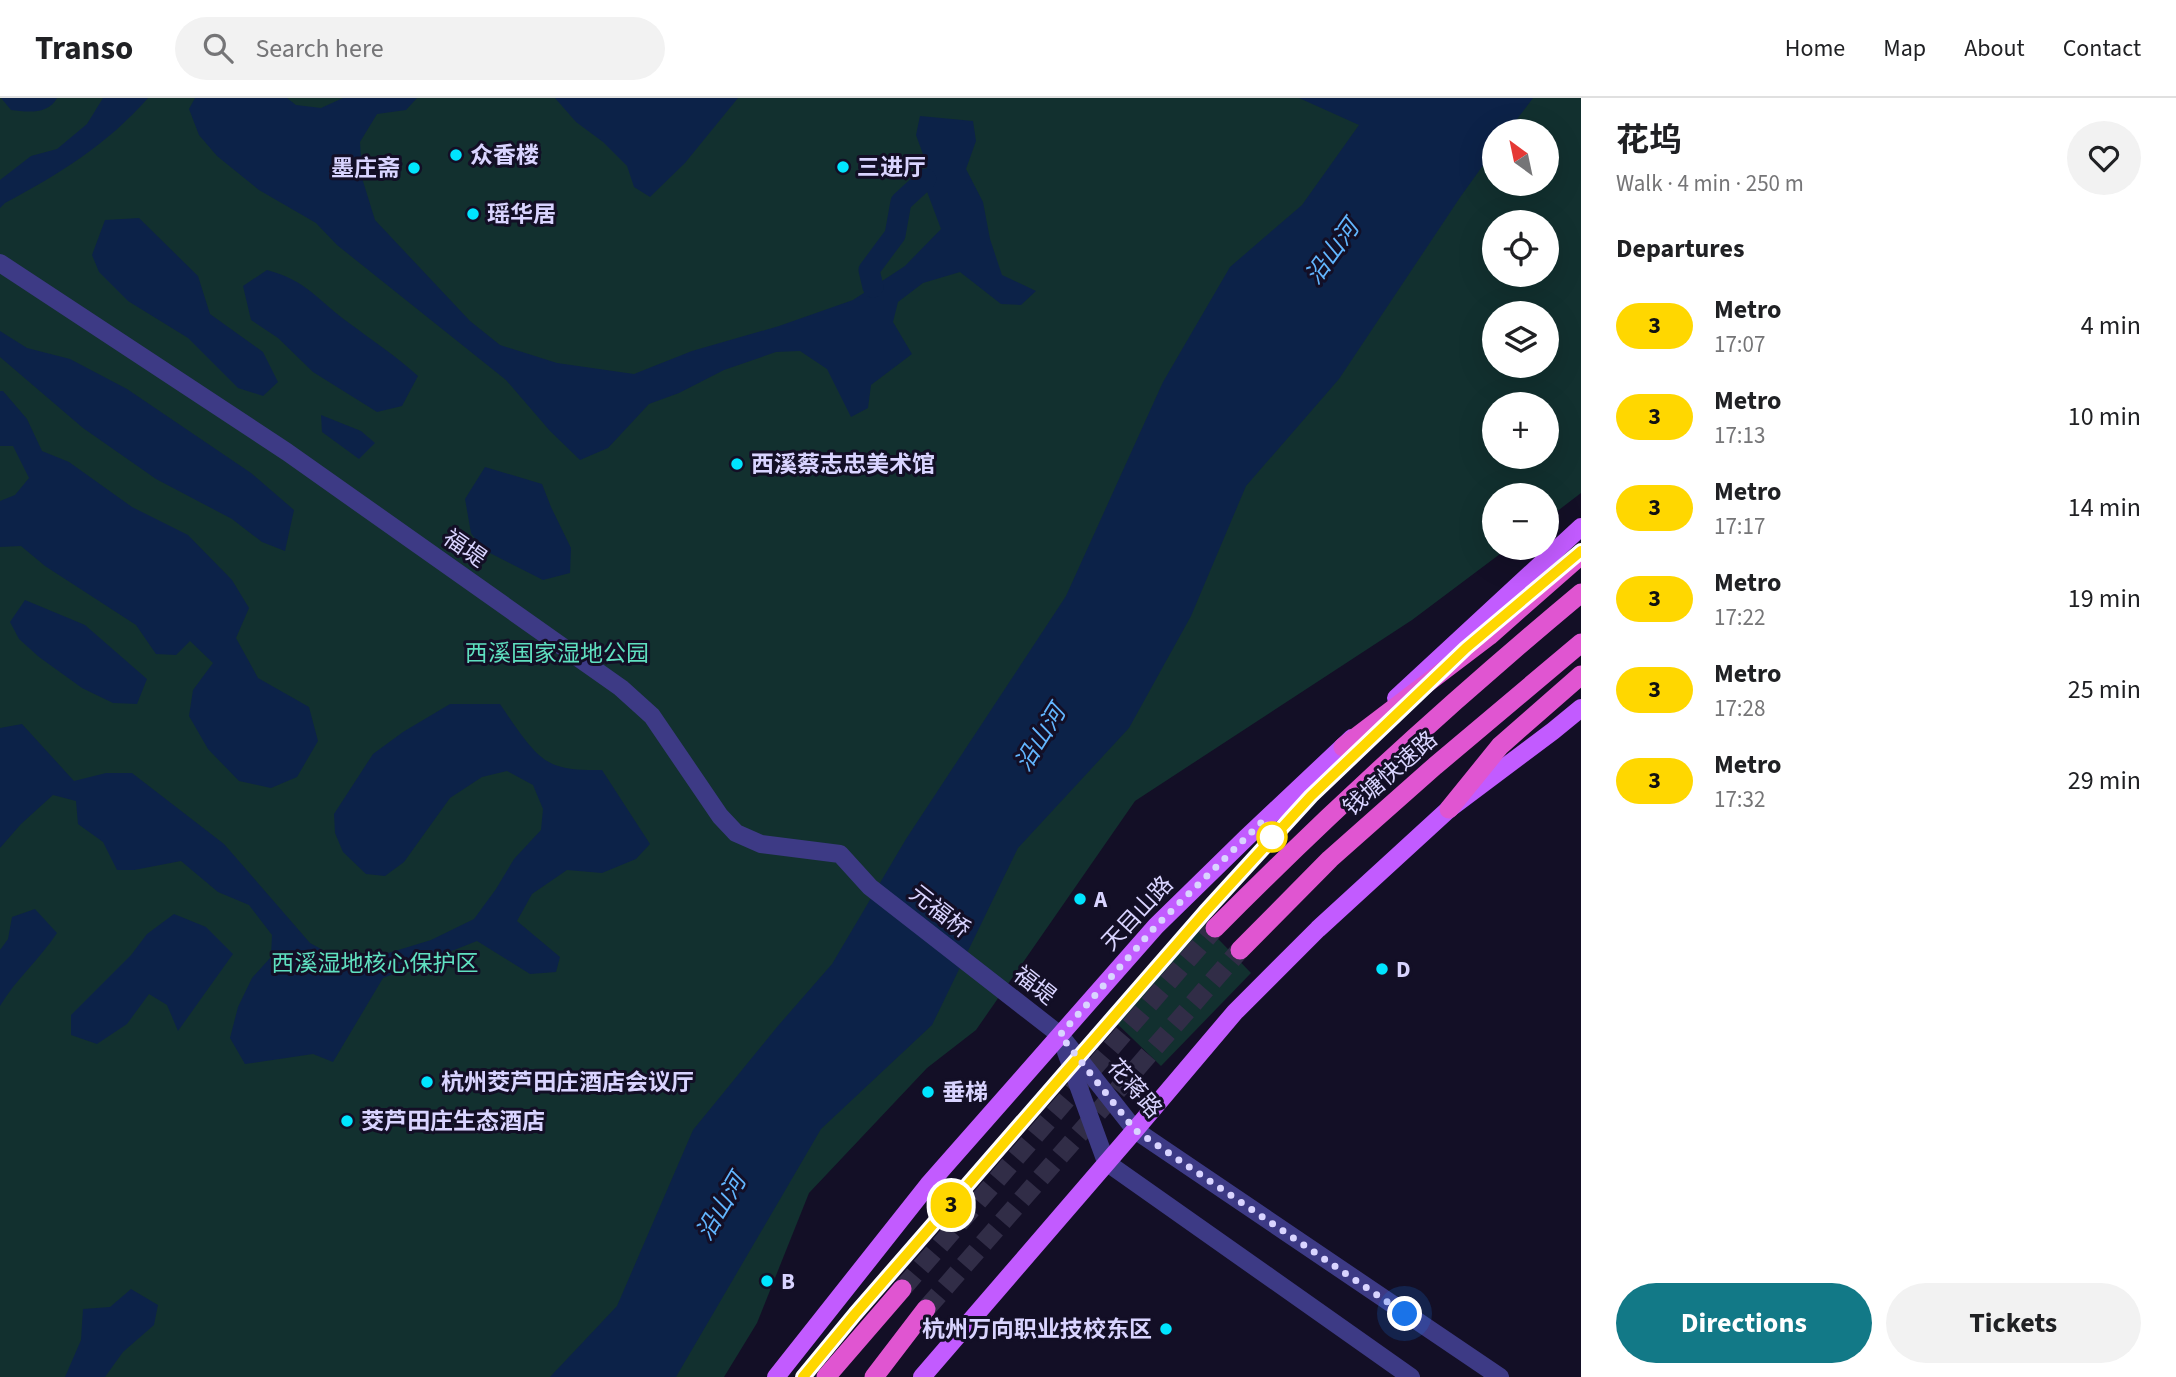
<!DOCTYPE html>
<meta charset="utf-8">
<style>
:root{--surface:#fff;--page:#f2f2f2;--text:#202124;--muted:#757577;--line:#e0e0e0;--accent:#127987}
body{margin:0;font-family:"Source Sans 3","Noto Sans SC",sans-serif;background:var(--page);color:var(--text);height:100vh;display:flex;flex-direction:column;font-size:26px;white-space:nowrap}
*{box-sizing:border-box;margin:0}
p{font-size:23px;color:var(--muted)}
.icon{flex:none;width:38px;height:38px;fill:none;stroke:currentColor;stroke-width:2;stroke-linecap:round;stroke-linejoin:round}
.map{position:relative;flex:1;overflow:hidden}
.panel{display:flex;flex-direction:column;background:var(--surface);width:595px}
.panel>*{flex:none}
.badge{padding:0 14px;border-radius:23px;font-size:24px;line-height:46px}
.needle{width:46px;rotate:327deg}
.buttons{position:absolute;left:1482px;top:21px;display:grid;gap:14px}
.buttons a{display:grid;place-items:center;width:77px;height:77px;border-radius:50%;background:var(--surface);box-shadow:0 7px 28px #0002;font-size:35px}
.you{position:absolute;width:35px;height:35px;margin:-18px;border:5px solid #fff;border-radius:50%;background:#1a73e8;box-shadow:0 0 0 10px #1a73e833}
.map>.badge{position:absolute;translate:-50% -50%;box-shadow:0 0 0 4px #fff}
h2{padding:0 35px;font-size:26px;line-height:63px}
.round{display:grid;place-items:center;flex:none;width:74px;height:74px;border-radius:37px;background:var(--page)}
.overview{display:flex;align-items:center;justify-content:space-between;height:119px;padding:0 35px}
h1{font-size:33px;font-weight:700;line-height:52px}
.button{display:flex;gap:14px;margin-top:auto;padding:14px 35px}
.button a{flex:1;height:80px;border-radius:42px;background:var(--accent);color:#fff;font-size:28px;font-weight:700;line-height:80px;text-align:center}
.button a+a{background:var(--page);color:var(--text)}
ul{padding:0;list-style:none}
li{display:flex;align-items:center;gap:21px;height:91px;padding:0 35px}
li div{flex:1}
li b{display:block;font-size:26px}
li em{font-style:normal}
li .badge{min-width:77px;font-weight:700;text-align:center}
header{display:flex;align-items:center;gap:42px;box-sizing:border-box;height:98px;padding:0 35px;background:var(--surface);border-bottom:2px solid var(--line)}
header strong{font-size:33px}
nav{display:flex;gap:38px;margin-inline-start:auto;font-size:24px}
.search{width:490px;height:63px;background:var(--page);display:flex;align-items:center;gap:18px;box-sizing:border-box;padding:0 24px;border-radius:38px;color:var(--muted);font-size:26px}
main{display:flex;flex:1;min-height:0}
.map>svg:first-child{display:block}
.green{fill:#12302f;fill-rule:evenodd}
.water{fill:#0c2248}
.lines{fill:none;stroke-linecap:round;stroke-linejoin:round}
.canal{stroke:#0c2248;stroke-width:21}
.trunk-tunnel{stroke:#312d47;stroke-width:19;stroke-dasharray:19 10;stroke-linecap:butt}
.minor{stroke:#3d3a85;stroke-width:18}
.tertiary{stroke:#3d3a85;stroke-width:18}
.primary{stroke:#c25bff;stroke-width:18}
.trunk{stroke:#e055d1;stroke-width:19}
.line-casing{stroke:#fff;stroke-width:16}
.line{stroke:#ffd700;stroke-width:10}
.walk{stroke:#d9d4ff;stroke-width:7;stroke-dasharray:0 12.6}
.poi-dot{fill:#00e5ff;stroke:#130f26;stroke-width:2.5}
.stop-dot{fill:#fff;stroke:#ffd700;stroke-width:3.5}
.labels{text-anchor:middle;stroke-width:6;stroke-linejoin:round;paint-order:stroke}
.poi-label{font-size:23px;font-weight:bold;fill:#d9d4ff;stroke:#130f26;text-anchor:start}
.street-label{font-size:23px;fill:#d9d4ff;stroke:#130f26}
.park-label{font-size:23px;fill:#5fe0c0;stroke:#130f26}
.water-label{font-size:24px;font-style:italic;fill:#62b6ff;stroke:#130f26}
</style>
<header>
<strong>Transo</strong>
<div class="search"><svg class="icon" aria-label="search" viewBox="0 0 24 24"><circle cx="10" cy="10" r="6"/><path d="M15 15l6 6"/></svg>Search here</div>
<nav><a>Home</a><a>Map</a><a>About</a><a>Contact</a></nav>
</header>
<main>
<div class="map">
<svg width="1581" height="1279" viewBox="0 0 1581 1279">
<rect width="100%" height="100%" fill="#130f26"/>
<g class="green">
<path d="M 0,0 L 1581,0 L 1581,395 L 1547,421 L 1547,397 L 1494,397 L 1494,450 L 1508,450 L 1412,522 L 1135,703 L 976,932 L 927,970 L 809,1095 L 757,1225 L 724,1279 L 0,1279 ZM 1494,33 L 1547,33 L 1547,86 L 1494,86 ZM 1494,124 L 1547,124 L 1547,177 L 1494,177 ZM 1494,215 L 1547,215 L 1547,268 L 1494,268 ZM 1494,306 L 1547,306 L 1547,359 L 1494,359 Z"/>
<path d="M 1197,819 L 1251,875 L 1161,968 L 1106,915 Z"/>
</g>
<g class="water">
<path d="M 1,0 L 57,0 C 48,17 27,14 11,12 Z"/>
<path d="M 103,0 L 148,0 C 108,46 58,77 5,105 L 0,110 L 0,82 L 31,58 L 57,51 L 87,26 Z"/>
<path d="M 195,0 L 287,0 L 296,7 L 321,10 L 343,0 L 417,0 L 406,12 L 377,16 L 360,44 L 362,80 L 375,122 L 470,223 L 500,247 L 557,265 L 634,276 L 692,253 L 779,228 L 853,202 L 905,168 L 941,131 L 926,91 L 927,67 L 916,37 L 920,18 L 973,23 L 976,43 L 966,71 L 983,104 L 990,141 L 1002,177 L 1036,193 L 1021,207 L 1001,206 L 960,174 L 923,185 L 898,204 L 893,224 L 912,256 L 871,287 L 868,310 L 851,319 L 827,271 L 800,253 L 776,254 L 724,272 L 679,295 L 649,306 L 608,350 L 580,362 L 550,333 L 506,282 L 337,147 L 316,125 L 259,92 L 217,58 L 199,37 L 189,11 Z"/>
<path d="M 555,0 L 738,0 L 685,65 L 650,99 L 634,89 L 627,68 L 603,44 L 576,24 Z"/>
<path d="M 1299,0 L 1533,0 L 1508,33 L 1494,33 L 1494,52 L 1461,98 L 1339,281 L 1246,388 L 1191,518 L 1129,630 L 1018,750 L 932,927 L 821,1031 L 676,1279 L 550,1279 L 617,1208 L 693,1032 L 777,929 L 832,866 L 906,741 L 1066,498 L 1163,284 L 1230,169 L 1302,107 L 1359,27 Z"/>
<path d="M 139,120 L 198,178 L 210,216 L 263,254 L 278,284 L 263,298 L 238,290 L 188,240 L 128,203 L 99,174 L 92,157 L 105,122 Z"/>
<path d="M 267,172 C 308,183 317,202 349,225 C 373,243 395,257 418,278 L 402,308 L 377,314 L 313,274 L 278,240 L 251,222 L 243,188 Z"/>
<path d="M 0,233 L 27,250 L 70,261 L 127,291 L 251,375 L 294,412 L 285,453 L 262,444 L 232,421 L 156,381 L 83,330 L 0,259 Z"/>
<path d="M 0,293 L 3,293 L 27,321 L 42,353 L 69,364 L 132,409 L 188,437 L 232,482 L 249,510 L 236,540 L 258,580 L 309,609 L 318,643 L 297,679 L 271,690 L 239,683 L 208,651 L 189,618 L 193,592 L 213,565 L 190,543 L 176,557 L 156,556 L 136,527 L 45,468 L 21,448 L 0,449 L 0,403 L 15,397 L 29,380 L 13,348 L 0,348 Z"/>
<path d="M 321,317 L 361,333 L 375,345 L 359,361 L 322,334 Z"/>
<path d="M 485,369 L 542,386 L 551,409 L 571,450 L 570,475 L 543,482 L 484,452 L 471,435 L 465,401 Z"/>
<path d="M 25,502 L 85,527 L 147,581 L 137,606 L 113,605 L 82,590 L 39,559 L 19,541 L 10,524 Z"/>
<path d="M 450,606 L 500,606 C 511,622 531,654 547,663 C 563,673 585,672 602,672 L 650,746 L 636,761 L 602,775 L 567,772 L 532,796 L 517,823 L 560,859 L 556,874 L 530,876 L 477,843 L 383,880 L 333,964 L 313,956 L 245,966 L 230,940 L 238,909 L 252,880 L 271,859 L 272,837 L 249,807 L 218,794 L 181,763 L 134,772 L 117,772 L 103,744 L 78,726 L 76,703 L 53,697 L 21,726 L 0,750 L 0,630 L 22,626 L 74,683 L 106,675 L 132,675 L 224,746 L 310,845 L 345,864 L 382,857 L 431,842 L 474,821 L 496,791 L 514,761 L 541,732 L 543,711 L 533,687 L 507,673 L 482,679 L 450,700 L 404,764 L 385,778 L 366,776 L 343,754 L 335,735 L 334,716 L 373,656 L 403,634 Z"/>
<path d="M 35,811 L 57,835 C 40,861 16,881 0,908 L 0,852 L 8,841 L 12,819 Z"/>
<path d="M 174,816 L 206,829 L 233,856 L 178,933 L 167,907 L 149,896 L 127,926 L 97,946 L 71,937 L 71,917 L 131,857 L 147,836 Z"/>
<path d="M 131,1191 L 158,1207 L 154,1227 L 123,1254 L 105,1279 L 65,1279 L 81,1242 L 83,1211 L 110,1209 Z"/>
</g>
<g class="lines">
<path class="canal" d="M 873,189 L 869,172 L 895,137 L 901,104 L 926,81"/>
<g class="trunk-tunnel">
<path d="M 902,1191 L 1215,830"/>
<path d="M 926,1211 L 1240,852"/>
</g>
<path class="minor" d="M 0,165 L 287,354 L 621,590 L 652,618 L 720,718 L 736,735 L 761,746 L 840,756 L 870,789 L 1060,937"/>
<g class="tertiary">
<path d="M 1060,937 L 1135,1032 L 1500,1279"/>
<path d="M 1066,954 L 1106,1064 L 1411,1279"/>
</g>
<g class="primary">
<path d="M 1396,600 L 1581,429"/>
<path d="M 776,1279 L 928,1087 L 1156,828 L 1246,740 L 1352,640"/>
<path d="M 922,1279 L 1135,1032 L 1235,914 L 1318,831 L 1449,711 L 1553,633 L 1581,610"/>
</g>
<g class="trunk">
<path d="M 1343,649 L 1489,538 L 1581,457"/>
<path d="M 1449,711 L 1500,648 L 1581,577"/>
<path d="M 1215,830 C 1332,712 1454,601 1581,495"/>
<path d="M 1240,852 L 1330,761 L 1435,668 L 1581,545"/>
<path d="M 826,1279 L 902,1191"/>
<path d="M 874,1279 L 926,1211"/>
</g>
</g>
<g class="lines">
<g class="line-casing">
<path id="line" d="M 803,1279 L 855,1216 L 1205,814 L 1311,698 L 1466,550 L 1581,453"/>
</g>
<use href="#line" class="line"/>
<path class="walk" d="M 1272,739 L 1265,721 L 1156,828 L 1060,937 L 1135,1032 L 1405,1216"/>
</g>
<g class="poi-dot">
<circle cx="456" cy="57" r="7"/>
<circle cx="843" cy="69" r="7"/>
<circle cx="414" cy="70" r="7"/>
<circle cx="473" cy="116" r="7"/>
<circle cx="737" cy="366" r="7"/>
<circle cx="1080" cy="801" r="7"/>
<circle cx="1382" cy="871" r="7"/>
<circle cx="427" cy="984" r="7"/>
<circle cx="928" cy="994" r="7"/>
<circle cx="347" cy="1023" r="7"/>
<circle cx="767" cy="1183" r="7"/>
<circle cx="1166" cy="1231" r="7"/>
</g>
<circle class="stop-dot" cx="1272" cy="739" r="14"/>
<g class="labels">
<g class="poi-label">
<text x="470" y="65">众香楼</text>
<text x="857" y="77">三进厅</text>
<text x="400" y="78" text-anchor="end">墨庄斋</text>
<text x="487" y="124">瑶华居</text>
<text x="751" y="374">西溪蔡志忠美术馆</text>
<text x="1094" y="809">A</text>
<text x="1396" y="879">D</text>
<text x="441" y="992">杭州茭芦田庄酒店会议厅</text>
<text x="942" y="1002">垂梯</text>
<text x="361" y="1031">茭芦田庄生态酒店</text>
<text x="781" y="1191">B</text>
<text x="1152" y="1239" text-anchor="end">杭州万向职业技校东区</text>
</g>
<g class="street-label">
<text transform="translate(465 450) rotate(35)" y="8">福堤</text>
<text transform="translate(1390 675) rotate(-41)" y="8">钱塘快速路</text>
<text transform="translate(940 813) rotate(38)" y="8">元福桥</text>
<text transform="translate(1137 815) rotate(-47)" y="8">天目山路</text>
<text transform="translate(1035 887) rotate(38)" y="8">福堤</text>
<text transform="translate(1135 990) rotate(49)" y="8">花蒋路</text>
</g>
<g class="park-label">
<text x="557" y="563">西溪国家湿地公园</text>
<text x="375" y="873">西溪湿地核心保护区</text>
</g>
<g class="water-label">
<text transform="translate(1332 154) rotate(-54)" y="8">沿山河</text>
<text transform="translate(1040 640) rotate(-58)" y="8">沿山河</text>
<text transform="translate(721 1109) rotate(-59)" y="8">沿山河</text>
</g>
</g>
</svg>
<div class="buttons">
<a><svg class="needle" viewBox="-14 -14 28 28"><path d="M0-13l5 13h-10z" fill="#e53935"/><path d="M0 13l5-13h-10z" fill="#757577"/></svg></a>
<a><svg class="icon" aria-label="locate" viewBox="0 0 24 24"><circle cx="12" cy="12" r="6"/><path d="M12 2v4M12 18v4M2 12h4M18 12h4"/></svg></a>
<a><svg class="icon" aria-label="layers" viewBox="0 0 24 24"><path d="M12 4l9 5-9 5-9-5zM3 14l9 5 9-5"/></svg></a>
<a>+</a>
<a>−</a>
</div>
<div class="you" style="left:1405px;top:1216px"></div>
<b class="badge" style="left:951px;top:1107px;background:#ffd700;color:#111">3</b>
</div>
<section class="panel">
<div class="overview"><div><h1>花坞</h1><p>Walk · 4 min · 250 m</p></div><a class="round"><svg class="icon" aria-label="heart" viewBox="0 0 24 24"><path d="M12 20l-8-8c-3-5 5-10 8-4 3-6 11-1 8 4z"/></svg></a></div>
<h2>Departures</h2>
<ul>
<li><span class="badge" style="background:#ffd700;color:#111">3</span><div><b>Metro</b><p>17:07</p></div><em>4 min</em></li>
<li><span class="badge" style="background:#ffd700;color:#111">3</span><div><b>Metro</b><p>17:13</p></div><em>10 min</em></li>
<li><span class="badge" style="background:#ffd700;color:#111">3</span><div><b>Metro</b><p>17:17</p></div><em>14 min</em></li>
<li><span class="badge" style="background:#ffd700;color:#111">3</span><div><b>Metro</b><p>17:22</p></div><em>19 min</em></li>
<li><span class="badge" style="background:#ffd700;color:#111">3</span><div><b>Metro</b><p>17:28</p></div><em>25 min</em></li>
<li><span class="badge" style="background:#ffd700;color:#111">3</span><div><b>Metro</b><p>17:32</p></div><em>29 min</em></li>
</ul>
<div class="button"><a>Directions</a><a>Tickets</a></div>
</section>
</main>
